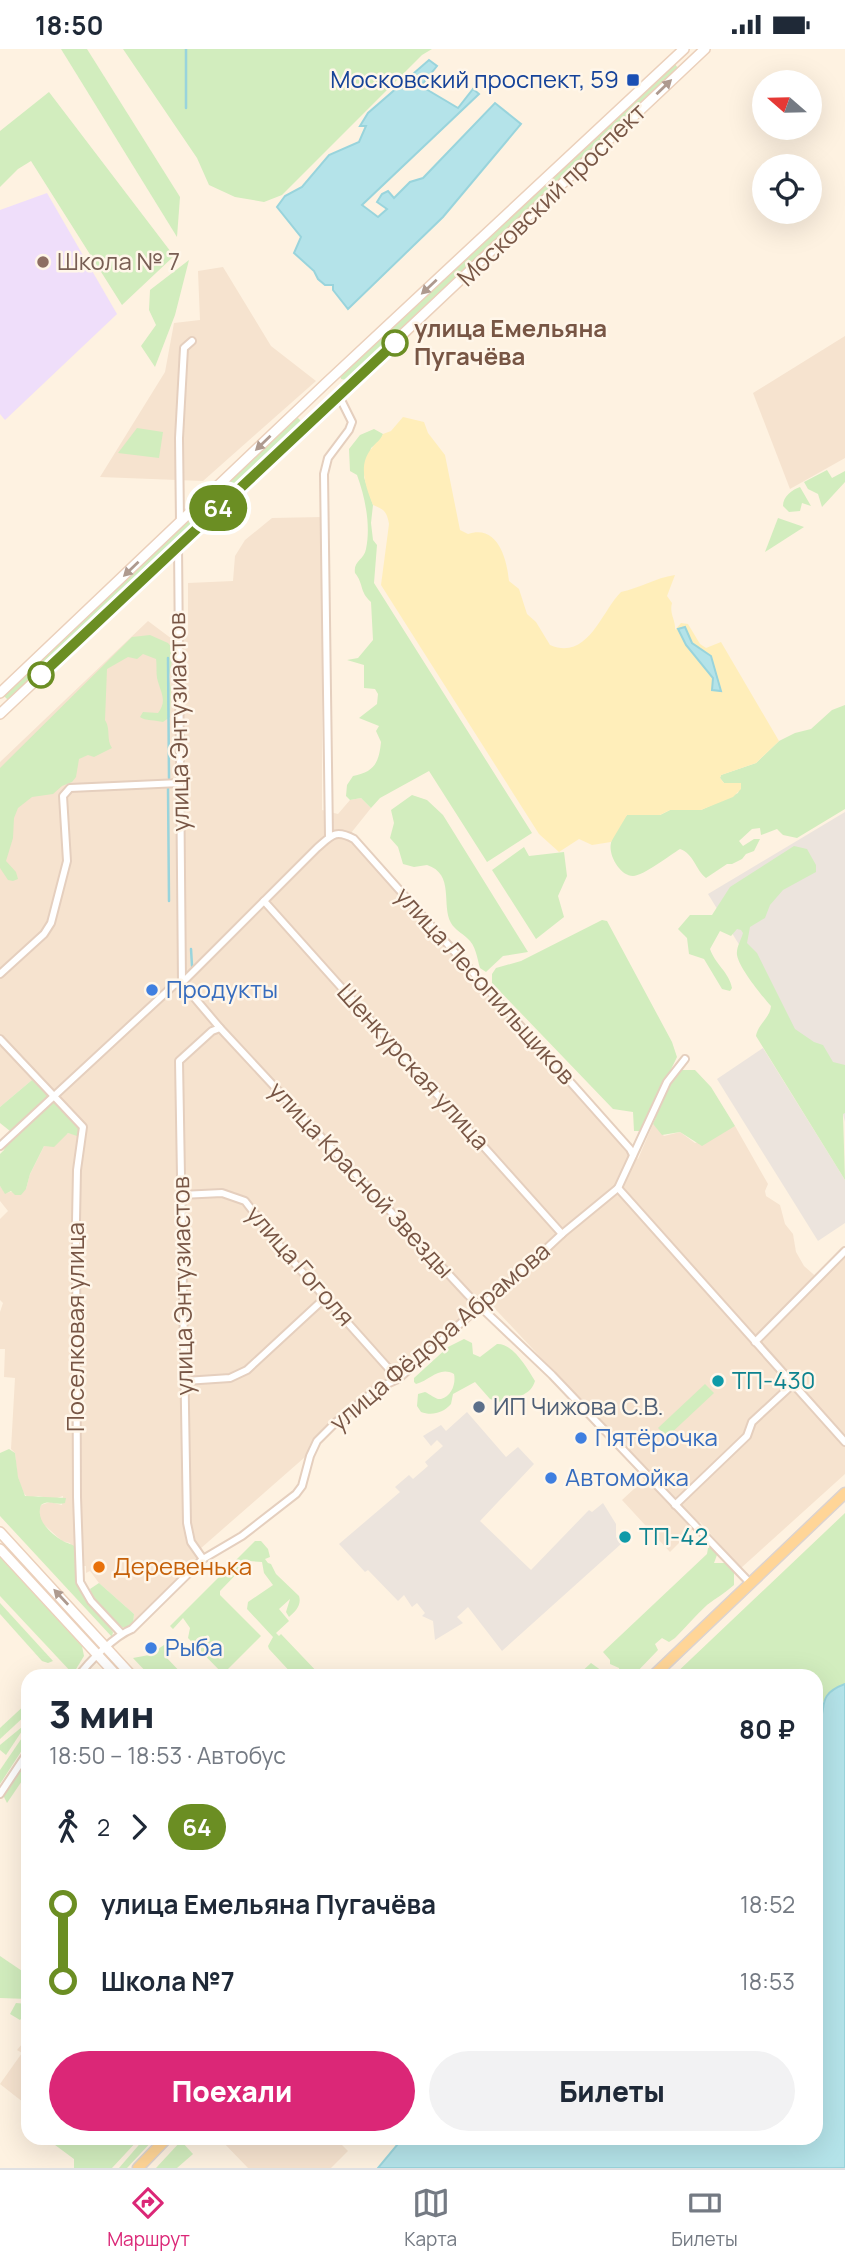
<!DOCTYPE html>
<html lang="ru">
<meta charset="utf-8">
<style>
:root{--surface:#fff;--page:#f2f2f3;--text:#1f2937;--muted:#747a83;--line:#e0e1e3;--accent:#db2777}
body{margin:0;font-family:Manrope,sans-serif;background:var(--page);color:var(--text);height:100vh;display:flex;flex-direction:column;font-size:26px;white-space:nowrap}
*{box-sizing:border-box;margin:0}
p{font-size:23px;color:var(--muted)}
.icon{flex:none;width:38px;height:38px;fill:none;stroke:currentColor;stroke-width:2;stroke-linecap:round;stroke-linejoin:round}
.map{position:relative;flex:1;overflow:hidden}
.details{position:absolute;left:21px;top:1620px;width:802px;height:476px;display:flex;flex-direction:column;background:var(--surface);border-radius:21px;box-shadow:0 7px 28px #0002}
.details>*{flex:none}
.badge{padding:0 14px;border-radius:23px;font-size:24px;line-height:46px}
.needle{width:46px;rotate:290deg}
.buttons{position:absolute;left:752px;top:21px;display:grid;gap:14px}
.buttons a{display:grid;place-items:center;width:70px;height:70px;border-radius:50%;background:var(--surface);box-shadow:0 7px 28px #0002;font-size:35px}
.map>.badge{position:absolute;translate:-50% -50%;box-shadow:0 0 0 4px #fff}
.legs{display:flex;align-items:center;gap:10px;height:77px;padding:0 28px;font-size:23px}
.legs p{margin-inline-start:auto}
.summary{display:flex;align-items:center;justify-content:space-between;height:119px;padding:0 28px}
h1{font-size:38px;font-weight:800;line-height:52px}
.button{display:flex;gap:14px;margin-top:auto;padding:14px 28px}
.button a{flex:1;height:80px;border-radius:42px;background:var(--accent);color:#fff;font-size:28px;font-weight:800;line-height:80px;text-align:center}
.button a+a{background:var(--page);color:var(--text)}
ul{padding:0 28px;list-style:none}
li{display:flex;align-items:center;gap:24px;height:77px;font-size:26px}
li i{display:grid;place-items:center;width:10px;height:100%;margin:0 9px;background:currentColor}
li i::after{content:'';width:18px;height:18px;margin:-9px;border:5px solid;border-radius:50%;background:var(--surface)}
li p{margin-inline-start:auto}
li:first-child i{background:linear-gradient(#0000 50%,currentColor 0)}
li:last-child i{background:linear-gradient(currentColor 50%,#0000 0)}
.status{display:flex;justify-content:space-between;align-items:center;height:49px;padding:0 35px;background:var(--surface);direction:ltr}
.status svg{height:19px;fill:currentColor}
.tab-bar{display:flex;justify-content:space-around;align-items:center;height:98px;border-top:2px solid var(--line);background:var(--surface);font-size:19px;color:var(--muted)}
.tab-bar a{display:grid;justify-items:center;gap:4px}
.tab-bar .selected{color:var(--accent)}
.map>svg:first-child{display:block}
.residential{fill:#f6e3cf}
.industrial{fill:#ece4dd}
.education{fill:#efdefa}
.green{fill:#d2edbe}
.sand{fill:#ffeeba}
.water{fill:#b4e3e9;stroke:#99d4dc;stroke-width:2}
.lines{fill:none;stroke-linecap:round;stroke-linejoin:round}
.stream{stroke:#99d4dc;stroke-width:2.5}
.minor-casing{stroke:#e5cfbe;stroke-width:10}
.secondary-casing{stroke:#ebd0bb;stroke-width:12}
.primary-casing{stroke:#dcd3cf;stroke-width:13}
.minor{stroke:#fff;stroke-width:6}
.secondary{stroke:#fff;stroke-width:9}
.primary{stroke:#ffd597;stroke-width:10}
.oneway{fill:#ae9a8f}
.line-1-casing{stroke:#fff;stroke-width:16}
.line-1{stroke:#6b8e23;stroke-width:10}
.transit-dot{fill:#1a4fb4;stroke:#fff6e9;stroke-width:2.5}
.education-dot{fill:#8d6e63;stroke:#fff6e9;stroke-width:2.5}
.stop-1-dot{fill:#fff;stroke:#6b8e23;stroke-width:3.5}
.shop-dot{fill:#3f7fe0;stroke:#fff6e9;stroke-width:2.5}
.culture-dot{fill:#0f9aa8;stroke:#fff6e9;stroke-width:2.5}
.service-dot{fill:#5c6f8a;stroke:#fff6e9;stroke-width:2.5}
.food-dot{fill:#e8710a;stroke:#fff6e9;stroke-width:2.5}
.labels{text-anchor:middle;stroke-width:5;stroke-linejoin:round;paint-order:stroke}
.transit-label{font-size:24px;fill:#164399;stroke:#fff6e9;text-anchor:end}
.street-label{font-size:24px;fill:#785645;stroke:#fff6e9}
.education-label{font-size:24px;fill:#785e54;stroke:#fff6e9;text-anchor:start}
.stop-label{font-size:24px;font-weight:bold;fill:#785645;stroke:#fff6e9;text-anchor:start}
.shop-label{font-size:24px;fill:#366cbe;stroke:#fff6e9;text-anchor:start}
.culture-label{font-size:24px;fill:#0d838f;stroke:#fff6e9;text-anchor:start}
.service-label{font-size:24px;fill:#4e5e75;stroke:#fff6e9;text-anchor:start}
.food-label{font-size:24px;fill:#c56008;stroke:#fff6e9;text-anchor:start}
</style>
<div class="status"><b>18:50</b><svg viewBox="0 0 49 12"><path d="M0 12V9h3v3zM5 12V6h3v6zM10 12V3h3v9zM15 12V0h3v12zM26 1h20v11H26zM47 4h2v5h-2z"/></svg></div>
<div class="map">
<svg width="845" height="2119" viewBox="0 0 845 2119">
<rect width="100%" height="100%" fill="#fef2e1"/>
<g class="residential">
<path d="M 223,218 L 271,297 L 316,332 L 203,432 L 100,428 L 165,323 L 174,274 L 200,271 L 198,222 Z"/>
<path d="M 845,287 L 845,409 L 790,440 L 753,344 Z"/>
<path d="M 322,468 L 322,761 L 338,765 L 350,751 L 361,749 L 371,759 L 351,784 L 352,793 L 638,1110 L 653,1075 L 664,1087 L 680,1083 L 695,1094 L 735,1077 L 768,1135 L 765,1142 L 766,1147 L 780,1156 L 785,1175 L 793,1185 L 796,1203 L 804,1217 L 821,1232 L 845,1209 L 845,1425 L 741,1519 L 700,1473 L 670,1503 L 622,1451 L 650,1425 L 484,1248 L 400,1325 L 376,1336 L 309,1397 L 313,1401 L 200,1500 L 202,1506 L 133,1577 L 134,1565 L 99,1534 L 90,1522 L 86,1524 L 86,1517 L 79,1517 L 70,1494 L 62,1492 L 40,1472 L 39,1461 L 41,1456 L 50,1453 L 62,1456 L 63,1447 L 54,1450 L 38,1447 L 28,1449 L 22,1442 L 17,1425 L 15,1404 L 11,1400 L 15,1329 L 4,1328 L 5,1300 L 0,1300 L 0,1263 L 3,1254 L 0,1251 L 0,1170 L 8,1162 L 0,1152 L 0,1137 L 5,1144 L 26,1140 L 30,1125 L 44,1097 L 50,1096 L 68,1084 L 77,1086 L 79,1078 L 32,1031 L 0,1058 L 0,713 L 148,572 L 176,593 L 188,585 L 188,534 L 233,532 L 235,507 L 245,491 L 272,469 Z"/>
<path d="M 28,1988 L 28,2057 L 0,2035 L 22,2004 L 17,2001 Z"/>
<path d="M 220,2090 L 336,2090 L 348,2102 L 331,2119 L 248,2119 Z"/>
</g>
<g class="industrial">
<path d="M 845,763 L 845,1073 L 843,1065 L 708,845 Z"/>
<path d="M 763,999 L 845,1131 L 845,1174 L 818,1192 L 717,1030 Z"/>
<path d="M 467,1363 L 506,1408 L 518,1398 L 534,1415 L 480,1472 L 531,1521 L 587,1463 L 589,1461 L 592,1463 L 603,1454 L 616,1475 L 616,1488 L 621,1495 L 502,1602 L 468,1558 L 457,1568 L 463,1574 L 435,1591 L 433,1572 L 422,1567 L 425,1564 L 417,1554 L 412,1558 L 404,1546 L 398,1552 L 368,1521 L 365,1523 L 339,1495 L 400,1443 L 395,1438 L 409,1426 L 413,1430 L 428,1417 L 425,1413 L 443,1397 L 437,1391 L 431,1397 L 423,1387 L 441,1376 L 446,1382 Z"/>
</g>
<path class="education" d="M 47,144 L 117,265 L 5,371 L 0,365 L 0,161 Z"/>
<g class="green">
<path d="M 61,0 L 87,0 L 180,148 L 177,188 Z"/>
<path d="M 123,0 L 432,0 L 422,6 L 282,146 L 264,153 L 235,148 L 209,136 L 197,109 Z"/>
<path d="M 674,14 L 678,19 L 346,331 L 341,330 L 340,326 Z"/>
<path d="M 49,43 L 174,207 L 122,256 L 31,112 L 18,120 L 0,138 L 0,82 Z"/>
<path d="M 189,211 L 175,266 L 155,318 L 141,297 L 156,276 L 149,261 L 150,241 Z"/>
<path d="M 297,368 L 301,372 L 8,651 L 4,647 Z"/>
<path d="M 137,379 L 163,383 L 159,409 L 118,404 Z"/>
<path d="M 374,380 L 383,385 L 381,391 L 371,399 L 364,428 L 373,456 L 371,474 L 373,491 L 377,496 L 374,534 L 532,784 L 487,813 L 429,722 L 380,749 L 371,759 L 361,749 L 350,751 L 346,747 L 347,736 L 353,727 C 374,723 379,714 381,693 L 376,682 L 379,677 L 359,669 L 377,655 L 378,645 L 375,640 L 364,639 L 364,616 L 347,611 L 358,609 L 373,591 L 371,553 C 359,542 364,535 355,524 C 353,512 364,511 366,500 C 371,476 365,448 357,426 L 350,422 L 349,400 L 360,386 Z"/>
<path d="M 827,421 L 832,429 L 845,422 L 845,433 L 822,458 L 818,445 L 808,440 L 804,433 Z"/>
<path d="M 800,438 L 811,457 L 802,454 L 800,462 L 789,463 L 783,457 C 783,447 792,441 800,438 Z"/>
<path d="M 778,469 L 804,478 L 765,503 Z"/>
<path d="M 150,586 L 168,594 L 174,601 L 169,628 L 171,641 L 170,668 L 163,673 C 156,671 145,672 140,668 L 143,663 L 158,664 C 168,652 160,642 157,629 C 156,623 157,617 156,610 L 143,605 L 137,610 L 128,608 L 107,620 L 105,671 C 111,680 106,691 112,699 L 94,708 L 88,706 L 79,710 L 76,728 L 72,733 L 62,737 L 53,745 L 32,748 L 18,759 L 14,769 L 13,789 L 6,812 L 16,823 L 18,830 L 13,832 L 8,831 L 0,819 L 0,719 L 132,588 Z"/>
<path d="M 845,656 L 845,760 L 797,789 L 783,786 L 777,780 L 761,786 L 760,779 L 752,780 L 739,792 L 743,797 L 754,790 L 760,790 L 754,802 L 746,805 L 742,810 L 732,815 L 727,815 L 706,829 C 695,820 694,805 680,800 C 670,806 643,827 633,827 C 620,827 608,806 611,794 C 612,786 622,772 627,766 L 660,766 L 670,761 L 701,761 L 738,744 L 741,735 L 724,734 L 720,729 L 721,726 L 756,714 L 779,692 L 795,684 L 811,680 L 832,661 Z"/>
<path d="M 412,746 L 427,751 L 443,766 L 528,903 L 503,907 L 486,923 L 480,919 C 477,909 476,896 467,889 C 462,884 455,881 451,874 C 441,856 455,825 427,816 L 414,818 L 403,815 L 398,798 L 390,789 L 394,774 L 391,761 Z"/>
<path d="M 794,797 L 807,800 L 816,816 L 816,823 L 783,841 L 770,856 L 765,869 L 750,878 L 747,894 L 757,904 L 795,980 L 814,993 L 823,996 L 833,1013 L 845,1016 L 845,1064 L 843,1065 L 845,1131 L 756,987 C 758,975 770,969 771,957 C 762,947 739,919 737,906 C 736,899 741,891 743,884 L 741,881 L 737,880 L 731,887 L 720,882 L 710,900 C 715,915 729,923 732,939 L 730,942 L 722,940 L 704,910 L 689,905 L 687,889 L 678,880 L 690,866 L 712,866 L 730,838 Z"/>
<path d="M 524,798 L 529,807 L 564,803 L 567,827 L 558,847 L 564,868 L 536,890 L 492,821 Z"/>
<path d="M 602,871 L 607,872 L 672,993 L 677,1008 L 641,1082 L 634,1082 L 633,1063 L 613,1060 L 492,934 L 492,925 L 496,919 L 521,912 Z"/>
<path d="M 682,1021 L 695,1021 L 711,1038 L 735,1077 L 702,1097 L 680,1083 L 662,1086 L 653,1075 L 671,1031 Z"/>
<path d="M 32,1031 L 79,1078 L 77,1087 L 68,1084 L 54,1098 L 44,1097 L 30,1125 L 26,1140 L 21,1146 L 15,1146 L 11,1142 L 5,1145 L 0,1137 L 0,1105 L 4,1101 L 10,1082 L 0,1074 L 0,1058 Z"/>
<path d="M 464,1290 L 472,1294 L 473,1305 L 480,1308 L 497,1295 C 513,1294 527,1319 535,1332 C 530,1348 515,1347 504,1354 L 490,1350 L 475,1333 L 453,1345 L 451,1355 C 443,1364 432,1367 421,1363 L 417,1357 L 418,1345 L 425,1343 C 430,1345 436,1351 441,1350 C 452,1347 456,1334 454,1325 C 439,1317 431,1331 416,1335 L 414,1333 L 414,1329 L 448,1298 Z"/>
<path d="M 705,1335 L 714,1344 L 667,1388 L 658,1379 Z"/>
<path d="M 9,1400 L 15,1404 L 18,1428 L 25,1447 L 66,1449 L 65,1454 C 57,1457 49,1450 41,1456 C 35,1471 51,1485 63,1492 C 70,1496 73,1494 78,1501 L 79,1536 L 82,1544 L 113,1583 L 112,1588 L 0,1467 L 0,1404 Z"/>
<path d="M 845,1464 L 845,1635 C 837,1638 825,1647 822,1655 C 818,1664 822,1670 816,1679 L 816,1628 L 672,1628 Z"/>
<path d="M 255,1492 L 261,1492 L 268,1500 L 270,1508 L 265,1510 L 268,1514 L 271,1515 L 276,1525 L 299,1547 C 302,1556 295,1563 289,1568 L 286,1563 L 290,1550 L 279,1560 L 289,1572 L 276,1584 L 279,1587 L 281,1585 L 321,1627 L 294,1627 L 269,1600 L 268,1597 L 273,1588 L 247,1560 L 248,1553 L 273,1536 L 264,1524 L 262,1513 L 249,1512 L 220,1542 L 220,1546 L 261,1587 L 223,1625 L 188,1589 L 190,1579 L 183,1569 L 173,1580 L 170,1577 Z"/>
<path d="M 713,1498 L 717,1506 L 714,1514 L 727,1514 L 734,1523 L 734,1536 C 725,1544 716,1549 707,1556 C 695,1567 686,1578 675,1589 L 669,1593 L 662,1589 L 655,1595 L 658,1601 L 633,1627 L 620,1627 L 619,1619 L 610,1615 L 610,1611 L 603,1603 L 707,1505 L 708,1499 Z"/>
<path d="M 0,1508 L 82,1597 L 84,1607 L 73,1625 L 0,1547 Z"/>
<path d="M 99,1534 L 134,1565 L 133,1577 L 128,1580 C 115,1578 93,1553 90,1540 Z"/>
<path d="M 0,1554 L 53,1612 L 48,1614 L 42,1612 L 0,1565 Z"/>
<path d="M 167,1594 L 169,1595 L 165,1607 L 184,1627 L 150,1627 L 133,1609 L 149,1606 Z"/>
<path d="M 591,1614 L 609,1627 L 577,1627 Z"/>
<path d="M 28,1653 L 28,1664 L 0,1690 L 0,1679 Z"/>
<path d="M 28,1673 L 6,1706 L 0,1701 L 0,1696 Z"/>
<path d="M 28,1680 L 28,1692 L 0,1735 L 0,1721 Z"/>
<path d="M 28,1710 L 28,1723 L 7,1754 L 3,1746 Z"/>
<path d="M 0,1907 L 28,1926 L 28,1950 L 0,1949 Z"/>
<path d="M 16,1954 L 28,1955 L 28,1962 L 20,1971 L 10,1965 Z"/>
<path d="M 47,2090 L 139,2090 L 112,2119 L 74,2119 L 74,2110 Z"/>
<path d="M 144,2090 L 154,2090 L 127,2119 L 119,2119 Z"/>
<path d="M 181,2092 L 193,2105 L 177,2119 L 156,2119 Z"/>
</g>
<path class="sand" d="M 403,368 L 424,373 L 428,384 L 445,406 L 460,481 L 468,485 C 497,475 507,509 509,532 L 519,540 L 527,565 L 536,573 L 550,596 C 588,612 601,563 621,543 C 640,539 655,529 675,526 L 667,547 L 672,554 C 669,565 676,571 675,581 L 681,574 L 688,575 L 700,595 L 706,599 L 721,593 L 779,692 L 756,714 L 721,726 L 720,729 L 724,734 L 741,734 L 741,740 L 733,748 L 701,761 L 670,761 L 660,766 L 627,766 L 611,793 L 592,796 L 579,790 L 559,803 L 539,785 L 381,536 L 389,475 C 387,463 384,460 373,456 C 366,438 357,416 372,399 C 376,393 380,392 383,385 L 391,382 Z"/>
<g class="water">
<path d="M 429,11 L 437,17 L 421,37 L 458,59 L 473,40 L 479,45 L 362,156 L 378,168 L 387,160 L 377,153 L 382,145 L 388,142 L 394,149 L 410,133 L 423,129 L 495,54 L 521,75 L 443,168 L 348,260 L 333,241 L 333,236 L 325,236 L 318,230 L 314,222 L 294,204 L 301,188 L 277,158 L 285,147 L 302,138 L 329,106 L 359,93 L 366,77 L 360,77 L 368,64 Z"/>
<path d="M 685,578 L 692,594 L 711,607 L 721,642 L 712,641 L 713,629 L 686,596 L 678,580 Z"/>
<path d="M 845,1635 L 845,2119 L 378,2119 L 402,2090 L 816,2090 L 816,1679 C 830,1661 813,1647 845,1635 Z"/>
</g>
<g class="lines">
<g class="stream">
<path d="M 186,59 L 186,0"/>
<path d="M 168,609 L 169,729"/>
<path d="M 168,738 L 169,852"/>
<path d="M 191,900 L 192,917"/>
</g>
<g class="minor-casing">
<g id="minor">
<path d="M 180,473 L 179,389 L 184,299 L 192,292"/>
<path d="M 178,496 L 182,934 L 220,979 L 468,1246 L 552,1326 L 750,1534"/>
<path d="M 329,788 L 324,425 L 328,409 L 349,381 L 352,373 L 339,347"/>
<path d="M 264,852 L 562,1185"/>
<path d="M 0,925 L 44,885 L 51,874 L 67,812 L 63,747 L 70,739 L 180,734"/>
<path d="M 0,990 L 83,1078 L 77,1121 L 76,1172 L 77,1448 L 80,1533 L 91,1552 L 121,1584"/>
<path d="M 0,1097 L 174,936 L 182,934 L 317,799 C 332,786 335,780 354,790 L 630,1100 L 633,1106"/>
<path d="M 618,1139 L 845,1393"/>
<path d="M 181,1146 L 222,1144 L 245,1152 L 288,1207 L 398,1330"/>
<path d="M 755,1293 L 845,1202"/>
<path d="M 185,1332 L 230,1329 L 247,1321 L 326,1248"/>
<path d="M 675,1456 L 747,1387 L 752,1373 L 793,1335"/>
<path d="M 203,1510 L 191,1493 L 187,1474 L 179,1012 L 212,982 L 220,979"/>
<path d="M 78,1628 C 88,1613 116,1586 132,1580 L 203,1510 L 242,1487 L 296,1445 L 302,1437 L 310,1407 L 317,1392 L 335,1374 L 378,1339 L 398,1330 L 480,1257 L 501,1242 L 562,1185 L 618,1139 L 667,1033 L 685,1010"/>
<path d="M 0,1745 L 28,1703"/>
</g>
</g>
<g class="secondary-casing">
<g id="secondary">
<path d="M 0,644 L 326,334 L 684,0"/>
<path d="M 0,665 L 705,0"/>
<path d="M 0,1483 L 133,1628"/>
<path d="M 0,1500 L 118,1628"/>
</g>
</g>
<g class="primary-casing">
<g id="primary">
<path d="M 652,1628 L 845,1444"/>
<path d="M 138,2119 L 166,2090"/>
</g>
</g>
<use href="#minor" class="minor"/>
<use href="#secondary" class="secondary"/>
<use href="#primary" class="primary"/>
</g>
<defs><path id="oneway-solid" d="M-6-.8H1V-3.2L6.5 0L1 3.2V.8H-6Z" transform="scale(1.75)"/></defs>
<g class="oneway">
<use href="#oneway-solid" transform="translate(664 38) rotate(-44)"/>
<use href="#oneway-solid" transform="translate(429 238) rotate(137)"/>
<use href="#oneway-solid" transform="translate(263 394) rotate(136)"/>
<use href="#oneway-solid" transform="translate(131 520) rotate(136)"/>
<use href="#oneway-solid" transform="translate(61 1548) rotate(-133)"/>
</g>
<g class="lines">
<g class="line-1-casing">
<path id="line-1" d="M 41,626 L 395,294"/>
</g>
<use href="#line-1" class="line-1"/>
</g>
<rect class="transit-dot" x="626" y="24" width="14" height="14" rx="3.5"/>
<circle class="education-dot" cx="43" cy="213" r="7"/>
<g class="stop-1-dot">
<circle cx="395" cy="294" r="12"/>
<circle cx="41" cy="626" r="12"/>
</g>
<g class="shop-dot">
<circle cx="152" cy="941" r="7"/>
<circle cx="581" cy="1389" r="7"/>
<circle cx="551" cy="1429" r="7"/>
<circle cx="151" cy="1599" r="7"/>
</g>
<g class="culture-dot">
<circle cx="718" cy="1332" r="7"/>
<circle cx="625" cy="1488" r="7"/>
</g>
<circle class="service-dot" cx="479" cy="1358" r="7"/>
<circle class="food-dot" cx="99" cy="1518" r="7"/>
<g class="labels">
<g class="transit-label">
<text x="619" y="39">Московский проспект, 59</text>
</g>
<g class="street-label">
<text transform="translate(552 146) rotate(-44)" y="8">Московский проспект</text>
<text transform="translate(179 673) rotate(-91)" y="8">улица Энтузиастов</text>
<text transform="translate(485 937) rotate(48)" y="8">улица Лесопильщиков</text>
<text transform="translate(413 1018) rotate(48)" y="8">Шенкурская улица</text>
<text transform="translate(361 1131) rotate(47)" y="8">улица Красной Звезды</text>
<text transform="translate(300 1217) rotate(49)" y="8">улица Гоголя</text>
<text transform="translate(183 1237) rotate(-91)" y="8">улица Энтузиастов</text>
<text transform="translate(76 1278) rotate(-90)" y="8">Поселковая улица</text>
<text transform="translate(440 1288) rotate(-40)" y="8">улица Фёдора Абрамова</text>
</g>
<g class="education-label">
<text x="57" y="221">Школа № 7</text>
</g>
<g class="stop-label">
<text x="414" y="288">улица Емельяна<tspan x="414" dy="28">Пугачёва</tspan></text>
</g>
<g class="shop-label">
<text x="166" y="949">Продукты</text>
<text x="595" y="1397">Пятёрочка</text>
<text x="565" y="1437">Автомойка</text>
<text x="165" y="1607">Рыба</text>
</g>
<g class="culture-label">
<text x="732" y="1340">ТП-430</text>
<text x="639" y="1496">ТП-42</text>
</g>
<g class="service-label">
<text x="493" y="1366">ИП Чижова С.В.</text>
</g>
<g class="food-label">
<text x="113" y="1526">Деревенька</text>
</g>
</g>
</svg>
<div class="buttons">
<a><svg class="needle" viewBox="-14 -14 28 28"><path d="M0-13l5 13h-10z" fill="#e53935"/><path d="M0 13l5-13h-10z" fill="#747a83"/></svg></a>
<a><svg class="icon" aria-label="locate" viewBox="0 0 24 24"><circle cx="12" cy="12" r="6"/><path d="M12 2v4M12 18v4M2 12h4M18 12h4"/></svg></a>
</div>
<b class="badge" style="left:218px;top:459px;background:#6b8e23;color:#fff">64</b>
<section class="details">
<div class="summary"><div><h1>3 мин</h1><p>18:50 – 18:53 · Автобус</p></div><b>80 ₽</b></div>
<div class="legs"><svg class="icon" aria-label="walk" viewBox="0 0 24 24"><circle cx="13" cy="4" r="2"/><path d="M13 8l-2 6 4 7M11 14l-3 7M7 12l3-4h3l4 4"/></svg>2<svg class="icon" aria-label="forward" viewBox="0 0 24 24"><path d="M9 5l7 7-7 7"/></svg><b class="badge" style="background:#6b8e23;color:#fff">64</b></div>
<ul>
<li><i style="color:#6b8e23"></i><b>улица Емельяна Пугачёва</b><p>18:52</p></li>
<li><i style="color:#6b8e23"></i><b>Школа №7</b><p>18:53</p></li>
</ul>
<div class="button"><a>Поехали</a><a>Билеты</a></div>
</section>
</div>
<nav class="tab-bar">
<a class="selected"><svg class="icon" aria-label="directions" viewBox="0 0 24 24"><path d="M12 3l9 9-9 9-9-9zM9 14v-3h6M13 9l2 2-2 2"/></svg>Маршрут</a>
<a><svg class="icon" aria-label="map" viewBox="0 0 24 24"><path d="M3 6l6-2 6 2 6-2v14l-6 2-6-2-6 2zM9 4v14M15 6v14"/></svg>Карта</a>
<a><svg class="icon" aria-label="tickets" viewBox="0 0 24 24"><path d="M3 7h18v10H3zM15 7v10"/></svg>Билеты</a>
</nav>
